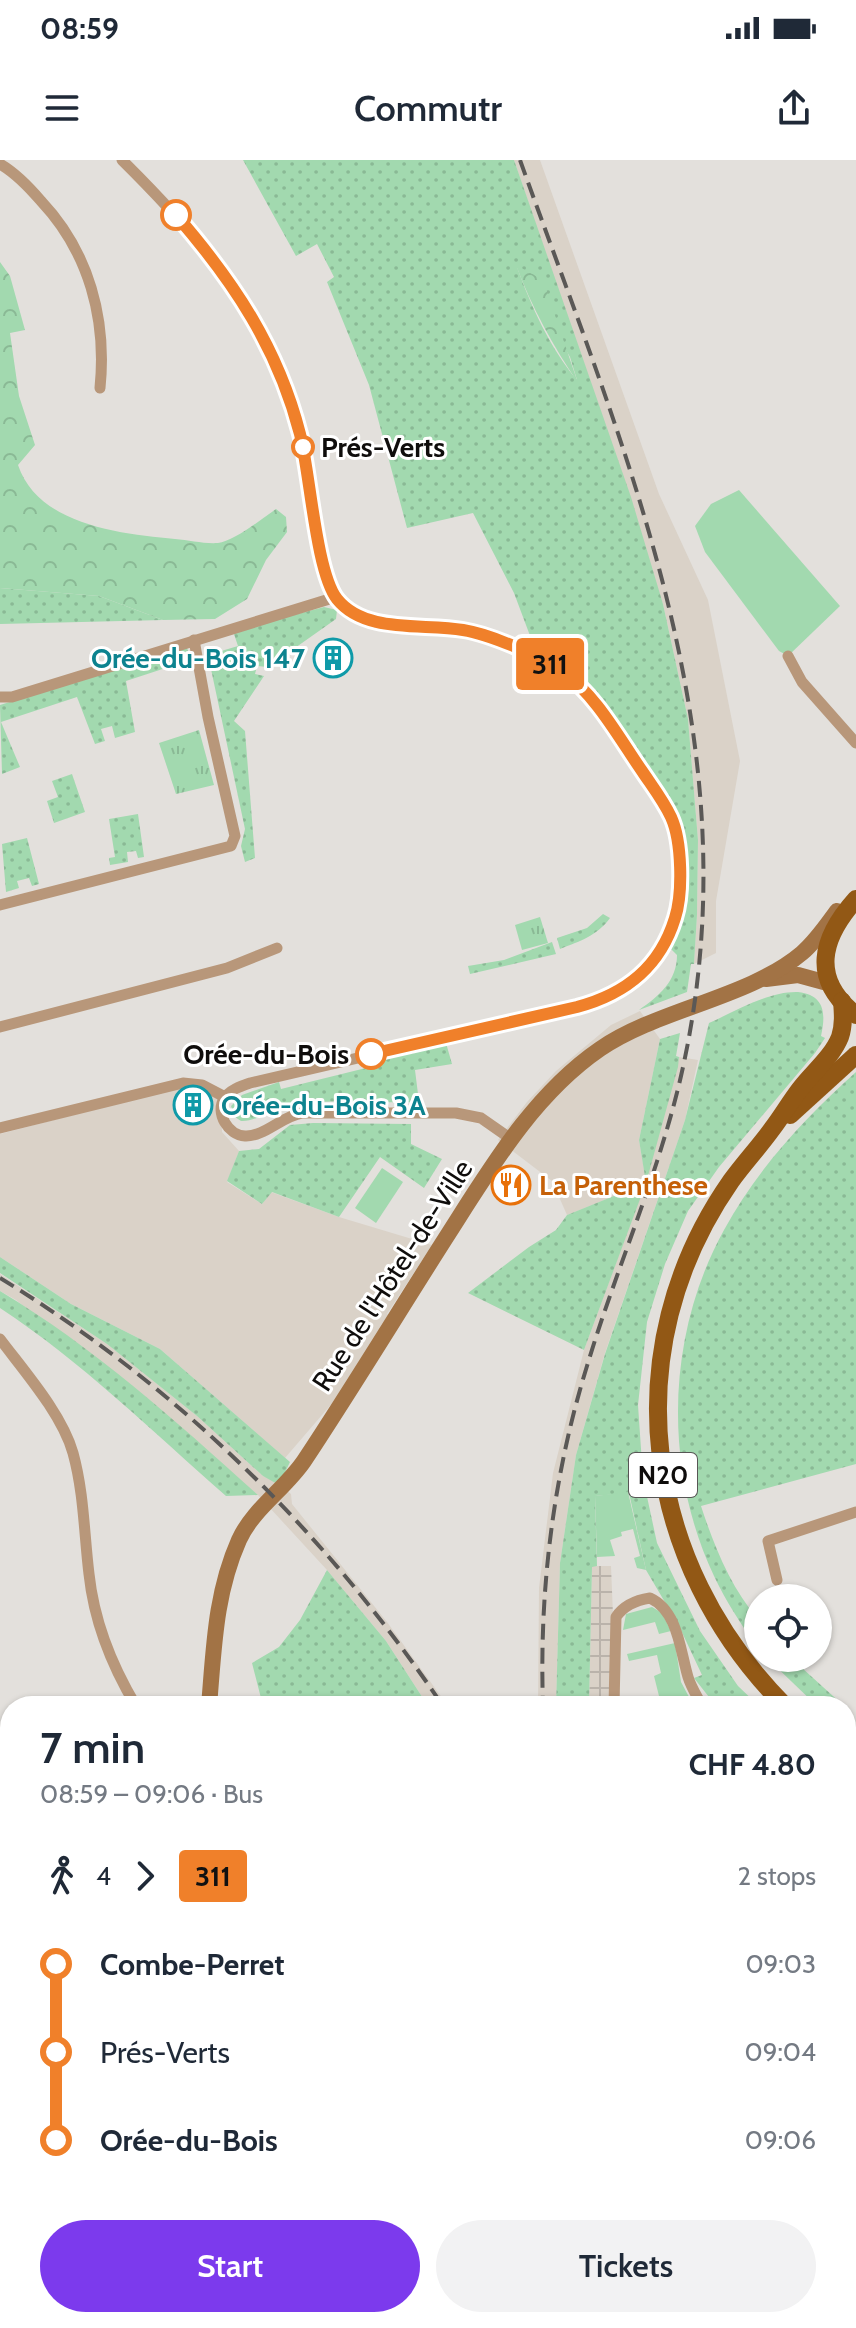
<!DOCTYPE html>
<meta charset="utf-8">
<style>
:root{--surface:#fff;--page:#f2f2f3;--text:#1f2937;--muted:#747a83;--accent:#7c3aed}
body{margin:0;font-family:Cabin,sans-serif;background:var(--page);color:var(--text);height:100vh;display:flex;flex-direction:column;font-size:30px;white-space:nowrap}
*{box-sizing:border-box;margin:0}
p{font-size:26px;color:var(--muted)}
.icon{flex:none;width:44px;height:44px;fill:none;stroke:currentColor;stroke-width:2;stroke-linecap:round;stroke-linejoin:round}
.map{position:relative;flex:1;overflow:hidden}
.drawer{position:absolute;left:0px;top:1536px;width:856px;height:632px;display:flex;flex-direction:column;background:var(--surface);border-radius:32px 32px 0 0;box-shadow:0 2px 6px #0004}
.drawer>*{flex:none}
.badge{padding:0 16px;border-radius:6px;font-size:28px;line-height:52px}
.controls{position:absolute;left:744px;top:1424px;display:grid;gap:16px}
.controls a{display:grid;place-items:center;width:88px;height:88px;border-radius:50%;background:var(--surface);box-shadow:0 2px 6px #0004;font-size:40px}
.map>.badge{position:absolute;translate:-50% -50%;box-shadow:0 0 0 4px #fff}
.legs{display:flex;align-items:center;gap:12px;height:88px;padding:0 40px;font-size:26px}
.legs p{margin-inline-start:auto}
.overview{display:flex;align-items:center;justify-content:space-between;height:136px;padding:0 40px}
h1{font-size:44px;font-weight:600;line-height:60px}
.cta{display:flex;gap:16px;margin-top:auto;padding:16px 40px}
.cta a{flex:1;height:92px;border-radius:48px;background:var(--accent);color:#fff;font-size:32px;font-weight:600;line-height:92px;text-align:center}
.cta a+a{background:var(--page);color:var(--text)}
ul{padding:0 40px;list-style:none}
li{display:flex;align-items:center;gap:28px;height:88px;font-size:30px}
li i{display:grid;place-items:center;width:12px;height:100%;margin:0 10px;background:currentColor}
li i::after{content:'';width:20px;height:20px;margin:-10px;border:6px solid;border-radius:50%;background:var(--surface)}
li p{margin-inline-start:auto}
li:first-child i{background:linear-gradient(#0000 50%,currentColor 0)}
li:last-child i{background:linear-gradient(currentColor 50%,#0000 0)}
.status{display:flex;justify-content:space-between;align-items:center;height:56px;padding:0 40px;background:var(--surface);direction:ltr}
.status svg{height:22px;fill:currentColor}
header{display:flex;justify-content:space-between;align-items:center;height:104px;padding:0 40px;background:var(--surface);font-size:36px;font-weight:600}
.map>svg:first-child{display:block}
.built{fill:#dad2c8}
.industrial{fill:url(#industrial-grid)}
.grass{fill:url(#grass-dots);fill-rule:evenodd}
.forest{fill:url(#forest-crowns)}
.park{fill:url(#park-tufts)}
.garden{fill:#a2d9af}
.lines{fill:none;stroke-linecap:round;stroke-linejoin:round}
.minor{stroke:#b8977a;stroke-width:11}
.secondary{stroke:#a27345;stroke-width:16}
.primary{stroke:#925815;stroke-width:18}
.rail{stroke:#5a5856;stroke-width:4;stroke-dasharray:16 8;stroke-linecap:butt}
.line-1-casing{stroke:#fff;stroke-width:18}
.line-1{stroke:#f0802a;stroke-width:12}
.stop-1-dot{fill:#fff;stroke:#f0802a;stroke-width:4}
.labels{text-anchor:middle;stroke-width:6;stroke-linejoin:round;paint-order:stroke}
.shield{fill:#fff;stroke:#575655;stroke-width:2}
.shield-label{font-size:26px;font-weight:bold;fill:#0f0d0c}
.stop-label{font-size:28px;font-weight:bold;fill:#0f0d0c;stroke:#fff;text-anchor:start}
.culture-label{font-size:28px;font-weight:bold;fill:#0d838f;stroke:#fff;text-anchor:end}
.food-label{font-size:28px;font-weight:bold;fill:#c56008;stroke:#fff;text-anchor:start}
.street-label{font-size:28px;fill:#0f0d0c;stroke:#fff}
</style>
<div class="status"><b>08:59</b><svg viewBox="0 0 49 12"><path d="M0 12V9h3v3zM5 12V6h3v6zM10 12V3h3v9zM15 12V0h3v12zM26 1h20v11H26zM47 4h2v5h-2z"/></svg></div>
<header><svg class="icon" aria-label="menu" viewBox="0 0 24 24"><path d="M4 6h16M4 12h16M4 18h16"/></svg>Commutr<svg class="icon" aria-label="share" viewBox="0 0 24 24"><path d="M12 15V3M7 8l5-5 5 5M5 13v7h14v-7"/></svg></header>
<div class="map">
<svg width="856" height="2168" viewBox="0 0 856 2168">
<defs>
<pattern id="industrial-grid" width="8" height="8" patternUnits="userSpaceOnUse" patternTransform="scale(2)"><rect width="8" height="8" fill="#dad2c8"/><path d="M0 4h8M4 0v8" fill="none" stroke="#bab3ab"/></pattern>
<pattern id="grass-dots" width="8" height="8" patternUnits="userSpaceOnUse" patternTransform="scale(2)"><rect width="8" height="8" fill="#a2d9af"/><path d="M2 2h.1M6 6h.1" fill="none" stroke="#8ab995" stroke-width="1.8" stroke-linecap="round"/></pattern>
<pattern id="forest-crowns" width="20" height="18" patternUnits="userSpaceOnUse" patternTransform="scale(2)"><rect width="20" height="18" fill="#a2d9af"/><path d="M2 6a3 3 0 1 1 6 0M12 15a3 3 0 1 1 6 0" fill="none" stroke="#8ab995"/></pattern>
<pattern id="park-tufts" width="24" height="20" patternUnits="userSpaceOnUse" patternTransform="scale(2)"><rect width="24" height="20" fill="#a2d9af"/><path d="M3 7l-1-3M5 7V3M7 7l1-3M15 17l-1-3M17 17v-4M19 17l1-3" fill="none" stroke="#8ab995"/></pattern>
</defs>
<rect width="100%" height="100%" fill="#e3e0dc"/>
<g class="built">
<path d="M 514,0 L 540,0 L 659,334 L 708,440 L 740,601 L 716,741 L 716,793 L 694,804 L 697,755 L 698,680 L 688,559 L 663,444 Z"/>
<path d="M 640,851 L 660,879 L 639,980 L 646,1021 L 679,897 L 698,900 L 685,960 L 605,1193 L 576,1295 L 560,1403 L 556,1546 L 538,1546 L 539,1428 L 553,1313 L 584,1190 L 645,1024 L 567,1055 L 552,1021 L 498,980 L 527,942 L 556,911 L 611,865 Z"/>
<path d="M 184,926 L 221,940 L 222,972 L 239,991 L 227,1022 L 262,1044 L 271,1032 L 339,1057 L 432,1085 L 387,1154 L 402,1162 L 285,1298 L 160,1189 L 71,1144 L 0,1097 L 0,974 Z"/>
<path d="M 0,1114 L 107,1184 L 197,1256 L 263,1316 L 275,1321 L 291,1334 L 292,1344 L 387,1462 L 448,1546 L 428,1546 L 386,1481 L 327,1410 L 258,1335 L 16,1140 L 0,1131 Z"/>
<path d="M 678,2158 L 744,2158 L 744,2168 L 679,2168 Z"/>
</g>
<path class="industrial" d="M 592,1406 L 611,1406 L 613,1455 L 610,1546 L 589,1546 Z"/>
<g class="grass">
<path d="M 243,0 L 514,0 L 631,337 L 663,444 L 688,559 L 698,680 L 697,755 L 694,804 L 691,804 L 687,832 L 639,850 C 659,836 677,821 677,795 L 671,789 L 679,772 L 687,737 L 684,677 L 680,660 L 622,570 L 582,519 L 532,481 L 514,433 L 473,353 L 407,368 L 369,225 L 327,122 L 334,117 L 317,84 L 296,96 ZM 517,107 L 570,197 L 577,220 C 550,188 531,146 517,107 Z"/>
<path d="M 0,428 L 99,436 L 163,460 L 0,464 Z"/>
<path d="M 324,447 L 337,450 L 336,459 L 268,507 L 257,506 L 255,514 L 264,516 L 234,561 L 245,571 L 255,698 L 245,702 L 241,686 L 245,669 L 208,495 L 238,486 L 233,471 Z"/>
<path d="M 187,487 L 190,500 L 126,521 L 135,572 L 115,578 L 112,566 L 101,569 L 105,581 L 95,584 L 77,537 L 1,562 L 20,607 L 2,614 L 0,545 Z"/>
<path d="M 72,614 L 85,652 L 54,663 L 47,641 L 58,637 L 52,621 Z"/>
<path d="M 138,654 L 144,697 L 138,698 L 136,691 L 127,692 L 128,702 L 110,705 L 109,698 L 115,697 L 109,659 Z"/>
<path d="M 27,678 L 39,724 L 32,726 L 29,718 L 17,721 L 19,728 L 6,732 L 2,684 Z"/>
<path d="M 603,754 L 610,758 C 597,776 580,781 560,789 L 557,778 L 587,768 Z"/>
<path d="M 552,782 L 556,794 L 470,814 L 468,806 L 504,800 Z"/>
<path d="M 798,832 C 825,835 826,854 821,876 L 825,878 L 815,893 L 719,1007 L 688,1051 L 665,1104 L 647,1162 L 638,1245 L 643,1318 L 657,1383 L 700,1471 L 738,1526 L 759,1546 L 716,1546 L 694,1518 L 702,1515 L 679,1466 L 646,1410 L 629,1333 L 595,1336 L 597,1406 L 592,1407 L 589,1546 L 556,1546 L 560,1403 L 576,1295 L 605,1194 L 685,960 L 709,863 C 736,851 769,831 798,832 Z"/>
<path d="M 680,873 L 676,896 L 679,897 L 678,907 L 646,1023 L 584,1190 L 468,1133 L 529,1087 L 556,1070 L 567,1055 L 646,1023 L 639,980 L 660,879 Z"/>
<path d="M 446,883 L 452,904 L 415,910 L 419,942 C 377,943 335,939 294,944 C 276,947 257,962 241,961 L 235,957 L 231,946 L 242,935 L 279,922 L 281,929 L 370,907 L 368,898 Z"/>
<path d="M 856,912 L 856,1304 L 701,1346 C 714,1386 731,1428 758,1459 L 758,1489 C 742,1465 726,1442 714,1416 C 663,1308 666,1175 724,1070 C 757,1009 805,958 856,912 Z"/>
<path d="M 313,963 L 411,964 L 411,984 L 442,999 L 424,1028 L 380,997 L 339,1057 L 272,1032 L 262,1044 L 227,1021 L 239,991 L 259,989 L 290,965 Z"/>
<path d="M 0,1097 L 71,1144 L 160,1189 L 290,1302 L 279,1325 L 263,1316 L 197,1256 L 107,1184 L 0,1113 Z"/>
<path d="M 0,1131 C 95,1188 176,1261 258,1335 L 226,1336 C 152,1271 82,1202 0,1148 Z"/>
<path d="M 327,1410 L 386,1481 L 428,1546 L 263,1546 L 252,1503 L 279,1487 L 300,1460 Z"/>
<path d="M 767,1498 L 791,1498 L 844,1546 L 817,1546 Z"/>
</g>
<g class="forest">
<path d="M 0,102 L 10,116 L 25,170 L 10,173 L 19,236 L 35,285 L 18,305 C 38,365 121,374 175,379 C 189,380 204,384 218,383 C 233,382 263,358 276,349 L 286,357 L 287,372 L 266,400 L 247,439 L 215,459 L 163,460 L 99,436 L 0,428 Z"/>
<path d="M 516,105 L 543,120 L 578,223 C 553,186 532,148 516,105 Z"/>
</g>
<g class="park">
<path d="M 199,570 L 214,625 L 176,634 L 159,583 Z"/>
<path d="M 540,757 L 548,783 L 522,790 L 515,765 Z"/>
</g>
<g class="garden">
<path d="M 739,330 L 840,446 L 788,496 L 779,491 L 705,392 L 695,366 L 711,344 Z"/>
<path d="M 382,1008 L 403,1022 L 376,1063 L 355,1048 Z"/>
<path d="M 628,1332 L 646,1410 L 637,1408 L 634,1398 L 640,1396 L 633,1369 L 621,1372 L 622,1376 L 610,1380 L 615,1396 L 597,1397 L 595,1336 Z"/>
<path d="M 652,1447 L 662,1453 L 671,1471 L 659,1474 L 655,1462 L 623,1470 L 626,1454 Z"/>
<path d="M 675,1483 L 681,1522 L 689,1537 L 680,1539 L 682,1546 L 638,1546 L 660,1540 L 654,1516 L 661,1513 L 657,1495 L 629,1501 L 627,1494 Z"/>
<path d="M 846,1651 L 856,1656 L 856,1747 L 852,1752 L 853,1736 L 848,1732 L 856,1722 L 846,1714 Z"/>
<path d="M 851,1856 L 856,1856 L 856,1929 L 846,1929 L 846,1859 Z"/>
<path d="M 856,2146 L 856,2161 L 843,2168 L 832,2165 L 830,2168 L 777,2168 L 776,2158 L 846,2158 L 846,2147 Z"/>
</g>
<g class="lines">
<g class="minor">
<path d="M 122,0 C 203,80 273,162 301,276 C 310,314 317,415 339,440 C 369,475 424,461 465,470 C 491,476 545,497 565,513 C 602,542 650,618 672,659 C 696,747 670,822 577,847 L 250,923 C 241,926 229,930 224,939 C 215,953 228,975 245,976 C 264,977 282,956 302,953 L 456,953 L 481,958 L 511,979"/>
<path d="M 0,4 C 16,13 29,27 41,41 C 89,92 107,159 100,228"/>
<path d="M 788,496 L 802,522 L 856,583"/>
<path d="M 0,537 L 12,537 L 336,437"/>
<path d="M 0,745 L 231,686 L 235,676 L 208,557 L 194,480"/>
<path d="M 0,867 L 227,808 L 277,788"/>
<path d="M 0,968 L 183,923 L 202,925 L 225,937"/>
<path d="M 0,1179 C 24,1211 62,1254 73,1293 C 84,1333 84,1373 89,1414 C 94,1461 112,1506 136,1546"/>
<path d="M 777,1420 L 768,1381 L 856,1352"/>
<path d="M 614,1546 L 616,1457 C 624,1445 637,1440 650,1438 C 678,1451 680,1490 688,1517 C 691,1527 697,1536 702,1546"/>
<path d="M 846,1791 L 849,1772"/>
<path d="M 846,2040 L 856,2036"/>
<path d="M 846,2064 L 856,2087"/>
<path d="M 193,2168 L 236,2158"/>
</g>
<g class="secondary">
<path d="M 766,819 L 798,815 L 831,824"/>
<path d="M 209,1546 C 214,1488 215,1434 239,1380 C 253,1349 285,1329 304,1301 C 353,1227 399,1151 447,1076 C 490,1009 533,935 600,889 C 658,849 749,838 802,793 C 816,781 826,766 837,751"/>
<path d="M 655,2168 L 656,2158"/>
</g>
<g class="primary">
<path d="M 856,739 C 821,778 810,819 856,855"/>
<path d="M 790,955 L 856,895"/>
<path d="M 785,1546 C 643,1404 613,1190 731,1021 C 744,1003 759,987 772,969 C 782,956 790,942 800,929 C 813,912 832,897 840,877 C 844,865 843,853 842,841"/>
<path d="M 846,1592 L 856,1598"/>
</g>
<g class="rail">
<path d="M 520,0 C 628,302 756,588 681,916 C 658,1016 616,1109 587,1206 C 553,1316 539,1431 543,1546"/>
<path d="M 0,1118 C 179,1227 326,1373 443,1546"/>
<path d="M 687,2158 L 687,2168"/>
<path d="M 701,2158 L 702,2168"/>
<path d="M 737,2158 L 738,2168"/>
</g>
</g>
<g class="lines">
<g class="line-1-casing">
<path id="line-1" d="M 176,55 C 234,122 278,188 300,274 C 310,313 316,412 337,439 C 365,474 423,463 463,470 C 489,474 541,496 563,512 C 596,535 619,578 642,611 C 652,626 663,640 671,657 C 682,681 683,733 675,758 C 660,807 626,834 577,847 L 371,894"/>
</g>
<use href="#line-1" class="line-1"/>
</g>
<defs>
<g id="building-ring" transform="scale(2)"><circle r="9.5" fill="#fff" stroke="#0f9aa8" stroke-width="1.5"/><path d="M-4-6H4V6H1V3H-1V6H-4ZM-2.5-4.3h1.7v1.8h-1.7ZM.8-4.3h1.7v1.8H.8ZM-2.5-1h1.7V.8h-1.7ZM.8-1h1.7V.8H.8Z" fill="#0f9aa8"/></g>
<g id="restaurant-ring" transform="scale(2)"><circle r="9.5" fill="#fff" stroke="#e8710a" stroke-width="1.5"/><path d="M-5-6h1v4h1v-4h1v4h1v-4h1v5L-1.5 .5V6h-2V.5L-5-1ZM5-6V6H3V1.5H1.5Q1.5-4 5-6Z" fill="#e8710a"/></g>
</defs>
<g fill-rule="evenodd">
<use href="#building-ring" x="333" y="498"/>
<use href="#building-ring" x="193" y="945"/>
<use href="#restaurant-ring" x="511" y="1025"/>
</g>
<g class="stop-1-dot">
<circle cx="176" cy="55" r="14"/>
<circle cx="303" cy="287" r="10"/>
<circle cx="371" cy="894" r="14"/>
</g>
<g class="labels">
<rect class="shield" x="629" y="1293" width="68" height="44" rx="6"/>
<g class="shield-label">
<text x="663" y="1324">N20</text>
</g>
<g class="stop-label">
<text x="321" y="297">Prés-Verts</text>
<text x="349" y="904" text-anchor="end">Orée-du-Bois</text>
</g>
<g class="culture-label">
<text x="305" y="508">Orée-du-Bois 147</text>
<text x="221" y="955" text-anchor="start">Orée-du-Bois 3A</text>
</g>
<g class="food-label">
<text x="539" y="1035">La Parenthese</text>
</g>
<g class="street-label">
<text transform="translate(392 1115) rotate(-57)" y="10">Rue de l'Hôtel-de-Ville</text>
</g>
</g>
</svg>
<div class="controls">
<a><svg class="icon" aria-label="locate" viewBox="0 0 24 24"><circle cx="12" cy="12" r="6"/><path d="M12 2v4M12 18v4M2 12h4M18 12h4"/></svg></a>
</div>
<b class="badge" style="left:550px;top:504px;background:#f0802a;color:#111">311</b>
<section class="drawer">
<div class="overview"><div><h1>7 min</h1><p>08:59 – 09:06 · Bus</p></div><b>CHF 4.80</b></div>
<div class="legs"><svg class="icon" aria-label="walk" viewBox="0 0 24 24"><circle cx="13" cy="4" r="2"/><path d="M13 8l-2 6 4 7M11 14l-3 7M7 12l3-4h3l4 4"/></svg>4<svg class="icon" aria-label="forward" viewBox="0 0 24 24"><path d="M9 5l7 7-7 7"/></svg><b class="badge" style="background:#f0802a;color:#111">311</b><p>2 stops</p></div>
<ul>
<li><i style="color:#f0802a"></i><b>Combe-Perret</b><p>09:03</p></li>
<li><i style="color:#f0802a"></i><span>Prés-Verts</span><p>09:04</p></li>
<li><i style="color:#f0802a"></i><b>Orée-du-Bois</b><p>09:06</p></li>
</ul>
<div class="cta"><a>Start</a><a>Tickets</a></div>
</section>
</div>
